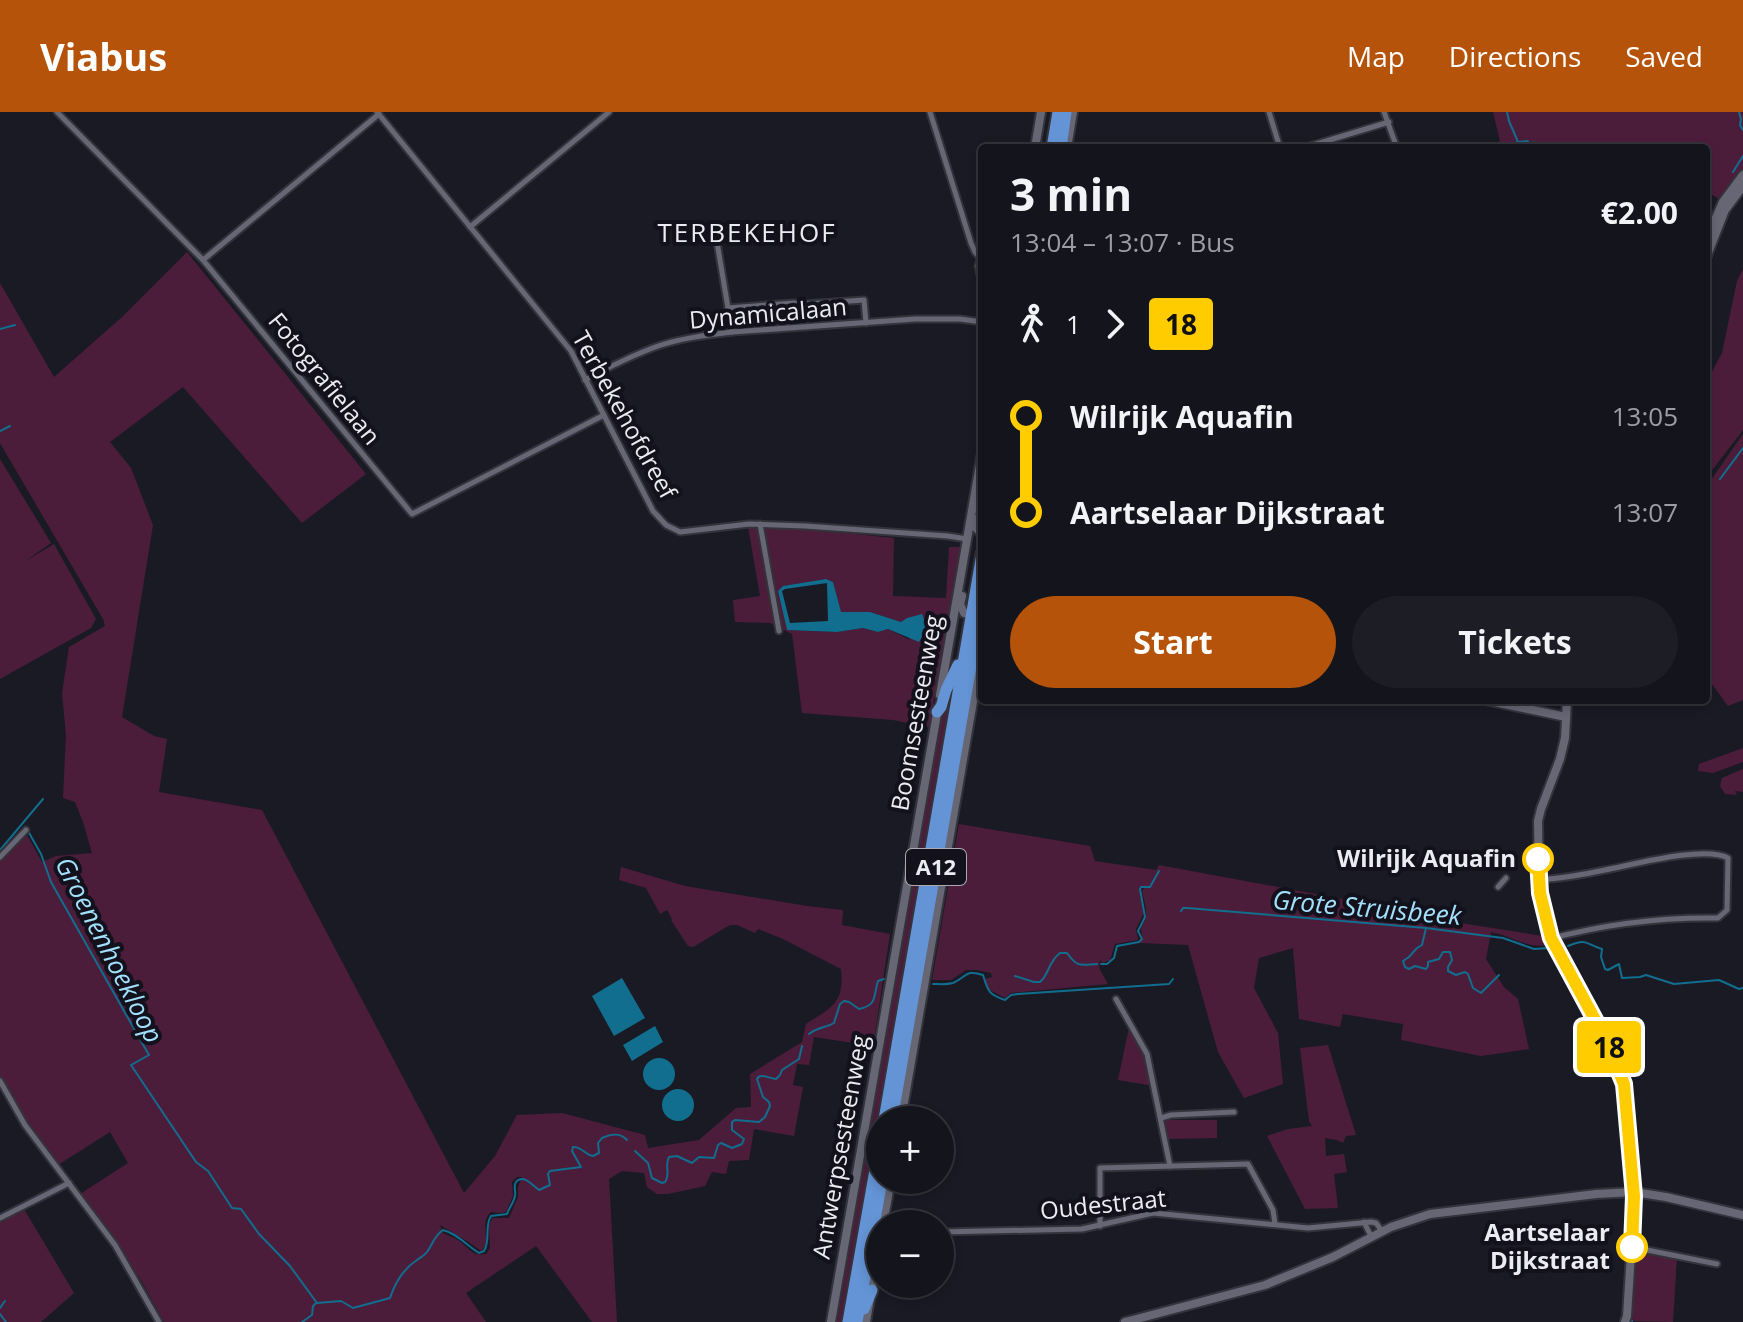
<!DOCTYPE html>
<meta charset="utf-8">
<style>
:root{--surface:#14141c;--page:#1d1d25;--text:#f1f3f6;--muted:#9d9ea3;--line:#33333b;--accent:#b45309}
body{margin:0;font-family:"Open Sans",sans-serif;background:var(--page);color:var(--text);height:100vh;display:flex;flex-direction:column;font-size:30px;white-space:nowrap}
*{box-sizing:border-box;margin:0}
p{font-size:26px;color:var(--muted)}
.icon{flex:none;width:44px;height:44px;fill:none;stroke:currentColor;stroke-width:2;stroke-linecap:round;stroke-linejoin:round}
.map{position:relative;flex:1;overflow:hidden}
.side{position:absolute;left:978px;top:32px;width:732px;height:560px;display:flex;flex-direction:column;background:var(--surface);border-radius:8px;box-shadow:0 4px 12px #0003,0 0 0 2px var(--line)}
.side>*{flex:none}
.badge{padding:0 16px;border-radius:6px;font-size:28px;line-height:52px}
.buttons{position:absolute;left:866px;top:994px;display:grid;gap:16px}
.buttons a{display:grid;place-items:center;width:88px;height:88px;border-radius:50%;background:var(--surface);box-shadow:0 4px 12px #0003,0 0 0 2px var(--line);font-size:40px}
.map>.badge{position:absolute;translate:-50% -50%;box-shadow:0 0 0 4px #fff}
.legs{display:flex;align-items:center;gap:12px;height:88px;padding:0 32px;font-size:26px}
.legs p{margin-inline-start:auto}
.headline{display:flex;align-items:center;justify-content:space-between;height:136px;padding:0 32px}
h1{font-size:44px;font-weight:700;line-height:60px}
.action{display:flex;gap:16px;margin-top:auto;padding:16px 32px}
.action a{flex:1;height:92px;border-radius:48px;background:var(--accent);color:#fff;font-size:32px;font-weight:700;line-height:92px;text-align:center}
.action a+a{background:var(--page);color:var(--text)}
ul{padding:0 32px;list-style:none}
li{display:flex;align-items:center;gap:28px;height:96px;font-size:30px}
li i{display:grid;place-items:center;width:12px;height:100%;margin:0 10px;background:currentColor}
li i::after{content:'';width:20px;height:20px;margin:-10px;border:6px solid;border-radius:50%;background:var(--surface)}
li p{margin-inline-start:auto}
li:first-child i{background:linear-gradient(#0000 50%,currentColor 0)}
li:last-child i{background:linear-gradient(currentColor 50%,#0000 0)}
header{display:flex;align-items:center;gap:48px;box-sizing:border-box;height:112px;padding:0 40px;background:var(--accent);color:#fff}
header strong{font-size:38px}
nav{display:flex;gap:44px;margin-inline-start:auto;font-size:28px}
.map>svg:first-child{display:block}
.green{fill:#4c1d3b;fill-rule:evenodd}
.water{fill:#116e8e;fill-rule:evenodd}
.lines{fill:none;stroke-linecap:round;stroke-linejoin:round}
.stream{stroke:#116e8e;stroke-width:2}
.street-casing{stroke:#34333c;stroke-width:9}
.secondary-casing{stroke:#34333c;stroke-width:12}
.highway-casing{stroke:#34333c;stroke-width:15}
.street{stroke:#666674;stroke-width:5}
.secondary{stroke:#666674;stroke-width:8}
.highway{stroke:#6494d6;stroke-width:11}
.line-1-casing{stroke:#fff;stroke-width:18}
.line-1{stroke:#fc0;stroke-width:12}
.stop-1-dot{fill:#fff;stroke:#fc0;stroke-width:4}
.labels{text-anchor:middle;stroke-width:8;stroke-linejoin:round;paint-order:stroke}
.shield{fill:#12111c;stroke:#aaaab2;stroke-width:2}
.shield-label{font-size:22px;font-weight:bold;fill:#ebebf3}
.street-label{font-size:24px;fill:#ebebf3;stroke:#12111c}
.stop-label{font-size:24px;font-weight:bold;fill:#ebebf3;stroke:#12111c;text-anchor:end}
.neighbourhood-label{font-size:26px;letter-spacing:2px;fill:#ebebf3;stroke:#12111c}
.water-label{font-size:26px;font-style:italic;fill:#a2e0fc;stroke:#12111c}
</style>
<header>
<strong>Viabus</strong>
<nav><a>Map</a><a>Directions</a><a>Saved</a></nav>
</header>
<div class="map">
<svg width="1743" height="1210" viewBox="0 0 1743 1210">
<rect width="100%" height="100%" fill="#1a1a25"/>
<g class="green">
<path d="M 1493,0 L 1743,0 L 1743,59 L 1719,87 L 1706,79 L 1706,36 L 1535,36 L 1533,30 L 1516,36 L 1479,36 L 1500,29 Z"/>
<path d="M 187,140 L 366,362 L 302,411 L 183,275 L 110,330 L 131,356 L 153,413 L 122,605 L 154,624 L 167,627 L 159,680 L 262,698 L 464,1081 L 495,1044 L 517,1003 L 562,1001 L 645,1023 L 648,1036 L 699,1028 L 736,996 L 751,995 L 750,962 L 802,930 L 806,912 C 831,896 845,891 841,857 L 783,827 L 758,817 L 755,821 L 737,813 L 730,813 L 693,835 L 688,834 L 671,808 L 672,807 L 667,798 L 660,802 L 646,776 L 619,768 L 621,755 L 685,774 L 807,794 L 843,798 L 842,813 L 890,822 L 873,934 L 814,925 L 809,953 L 797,952 L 793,973 L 803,975 L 794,1024 L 754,1017 L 749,1048 L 729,1049 L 726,1062 L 712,1060 L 705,1074 L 668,1082 L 657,1082 L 647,1075 L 644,1061 L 622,1059 L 609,1067 L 617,1210 L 592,1210 L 536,1134 L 466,1181 L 486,1210 L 164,1210 L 141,1168 L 80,1082 L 128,1051 L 110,1020 L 58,1053 L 23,1006 L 0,964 L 0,749 L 26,721 L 42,750 L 56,744 L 92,741 L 83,710 L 75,690 L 63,686 L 66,623 L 62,581 L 69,535 L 105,514 L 103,507 L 0,331 L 0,171 L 54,265 L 122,205 ZM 517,1065 L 522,1065 L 518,1075 L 518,1085 L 509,1106 L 492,1106 L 489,1115 L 490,1136 L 486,1142 C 473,1144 471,1139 462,1131 C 457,1126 449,1124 443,1121 L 440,1113 L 467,1129 L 481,1139 C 493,1128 478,1112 491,1100 L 500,1101 L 506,1100 L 513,1084 L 512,1070 Z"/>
<path d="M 1743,157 L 1743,318 L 1706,366 L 1706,271 L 1722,241 L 1737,169 Z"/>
<path d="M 1743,322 L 1743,588 L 1728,594 L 1706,564 L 1706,375 Z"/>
<path d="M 0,347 L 51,431 L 24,450 L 54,432 L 96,507 L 91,516 L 0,567 Z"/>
<path d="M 760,412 L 768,416 L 805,417 L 894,426 L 893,484 L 946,486 L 949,435 L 961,435 L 929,615 L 893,608 L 802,601 L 792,522 L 770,511 L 735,510 L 733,488 L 760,484 L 748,415 ZM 826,467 L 833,470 L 840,500 L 870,500 L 901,510 L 910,528 L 888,517 L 878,520 L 863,516 L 836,520 L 787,518 L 778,479 L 784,474 Z"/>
<path d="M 958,559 L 866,1097 L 843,1210 L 837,1210 L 943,592 Z"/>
<path d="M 1743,636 L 1743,650 L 1713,661 L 1698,659 L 1699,652 Z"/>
<path d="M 1743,657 L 1743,680 L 1735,679 L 1737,683 L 1725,682 L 1720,674 L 1722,666 Z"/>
<path d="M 959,712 L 1090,734 L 1095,749 L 1156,758 L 1159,753 L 1412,800 L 1422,805 L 1543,824 L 1546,833 C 1528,837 1509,823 1491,820 L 1486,847 L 1504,875 L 1518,887 L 1529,937 L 1481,944 L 1401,928 L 1403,912 L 1343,902 L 1340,915 L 1299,907 L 1293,836 L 1259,846 L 1254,876 L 1278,921 L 1283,972 L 1244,986 L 1218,940 L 1188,833 L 1140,831 L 1143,826 C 1137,811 1147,813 1146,800 C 1146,793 1143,785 1142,779 L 1145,775 L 1143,774 L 1139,775 L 1143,799 L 1143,803 L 1136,817 L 1138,828 L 1115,832 L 1110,848 L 1103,851 L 1100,848 L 1099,856 L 1108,872 L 1011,881 L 1005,886 L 988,877 L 985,867 L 992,865 L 991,861 L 977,858 L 966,858 L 951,868 L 932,868 Z"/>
<path d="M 1130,911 L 1147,942 L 1154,974 L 1118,968 Z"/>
<path d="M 1328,933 L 1356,1023 L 1346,1024 L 1343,1031 L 1337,1028 L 1325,1026 L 1326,1044 L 1344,1042 L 1347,1060 L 1334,1062 L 1338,1096 L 1305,1097 L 1267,1024 L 1288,1017 L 1312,1014 L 1309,1009 L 1300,936 Z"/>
<path d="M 1165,1008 L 1217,1008 L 1217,1026 L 1168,1027 Z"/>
<path d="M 24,1097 L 74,1181 L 41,1210 L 0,1210 L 0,1108 Z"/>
<path d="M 1637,1136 L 1677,1144 L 1673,1210 L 1632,1209 Z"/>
</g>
<g class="water">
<path d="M 826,467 L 833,470 L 841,500 L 870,500 L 901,510 L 907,506 L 922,502 L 927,515 L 919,530 L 888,517 L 878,520 L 863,516 L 837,520 L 787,518 L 778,479 L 783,474 ZM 827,471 L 828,509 L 790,511 L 782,479 L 785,477 Z"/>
<path d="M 622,866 L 645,906 L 614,924 L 592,884 Z"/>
<path d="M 655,914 L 663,930 L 632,949 L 623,933 Z"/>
<circle cx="659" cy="962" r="16"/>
<circle cx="678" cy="993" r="16"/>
</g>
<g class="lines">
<g class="stream">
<path d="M 1507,0 L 1509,9 L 1518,30"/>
<path d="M 1739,0 L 1741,7 L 1740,13 L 1743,18"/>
<path d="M 1503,36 L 1518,30 L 1528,29"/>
<path d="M 1733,60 L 1743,44"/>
<path d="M 0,217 L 15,213"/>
<path d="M 0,319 L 10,314"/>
<path d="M 1720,367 L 1743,336"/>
<path d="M 28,719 L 41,742 L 51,770 L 149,943 L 131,953 L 196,1050 L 208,1059 L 232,1096 L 241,1097 L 259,1122 L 290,1154 L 317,1191"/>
<path d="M 0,738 L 43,687"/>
<path d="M 1181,799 L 1183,796 L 1187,796 L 1426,816 L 1503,826 L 1534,837 L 1549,836"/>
<path d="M 1426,816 L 1422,833 L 1417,836 L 1409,845 L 1403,849 L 1405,855 L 1409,857 L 1415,854 L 1426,857 L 1428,854 L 1428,850 L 1439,847 L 1443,840 L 1450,840 L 1452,848 L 1448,855 L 1448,859 L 1456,863 L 1465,860 L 1468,862 L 1473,876 L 1481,881 L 1499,863"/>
<path d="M 1568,834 C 1588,826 1585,832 1602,837 L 1601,845 L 1605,857 L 1608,858 L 1619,852 L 1622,866 L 1640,865 L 1646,863 L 1674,872 L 1719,868 L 1739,877 L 1743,876"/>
<path d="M 1101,852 L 1107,852 L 1114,846 L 1117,834 L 1139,830 L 1142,827 L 1138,819 L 1145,805 L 1140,777 L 1141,775 L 1150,775 L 1159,759"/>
<path d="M 1015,864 L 1034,870 L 1040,870 C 1049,863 1048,850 1060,841 L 1067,841 C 1078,856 1080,853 1097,852"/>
<path d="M 933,872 C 939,872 946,873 953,871 C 967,865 965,857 983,863 C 988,879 988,882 1005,888 L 1011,883 L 1018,882 L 1169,872 L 1173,867"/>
<path d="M 809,922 C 817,915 826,916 834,911 L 840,892 L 844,889 L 849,890 L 859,897 C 878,893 873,884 878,869 L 884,867"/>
<path d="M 635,1039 L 648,1051 L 652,1066 L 662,1071 L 665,1070 C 671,1062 664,1053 669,1045 L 677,1044 L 692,1051 L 699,1045 L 714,1046 L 718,1033 L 721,1031 L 732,1036 L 742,1032 L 744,1027 L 732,1018 L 732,1010 L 735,1008 L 759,1010 L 765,1005 L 770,994 L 769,990 L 763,985 L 757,967 C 760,961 769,966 776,967 L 780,963 L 782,958 L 799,947 L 802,934"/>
<path d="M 317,1191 L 341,1189 L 353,1196 L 390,1186 C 395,1171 403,1157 417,1148 C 421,1145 424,1144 427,1140 C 433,1132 434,1124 443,1118 C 458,1122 466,1133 479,1141 L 484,1139 C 491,1127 484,1115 491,1104 L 507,1102 C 509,1096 514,1090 515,1084 C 516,1079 513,1074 516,1070 C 523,1061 533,1074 539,1078 L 550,1073 L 548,1062 L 550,1059 L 581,1055 L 572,1039 L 573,1035 C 581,1034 585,1043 593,1044 L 599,1041 L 598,1031 L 602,1026 C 611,1022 620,1020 627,1028"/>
<path d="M 0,1196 L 5,1189"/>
<path d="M 0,1202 L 6,1210"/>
<path d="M 302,1210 L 312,1203 L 313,1194 L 316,1191"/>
<path d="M 1631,1210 L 1632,1209"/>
</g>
<g class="street-casing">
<g id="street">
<path d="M 57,0 L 203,148 L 412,402 L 604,303"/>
<path d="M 377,0 L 571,239 L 653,399 L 666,413 L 680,420 L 749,412 L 805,414 L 948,424 L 967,427"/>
<path d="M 930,0 L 971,131 L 975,140 L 982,148"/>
<path d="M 1269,0 L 1280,36"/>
<path d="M 1384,0 L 1397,36"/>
<path d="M 1534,33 L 1535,36"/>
<path d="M 1303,36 L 1389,10"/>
<path d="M 470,115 L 609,0"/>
<path d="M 717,130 L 732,220"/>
<path d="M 980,147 L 978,154 L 982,172"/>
<path d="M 203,148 L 379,2"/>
<path d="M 728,196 L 793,191 L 805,192 L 864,188 L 866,211"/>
<path d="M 585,268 C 609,255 633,243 658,234 C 682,226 707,223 732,220 L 915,207 L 960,207 L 982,210"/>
<path d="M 760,412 L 779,519"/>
<path d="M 0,745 L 26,718"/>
<path d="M 1536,768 C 1559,767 1582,763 1605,758 C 1632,753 1705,733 1728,746 L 1727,798 L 1718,806 C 1661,805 1605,812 1549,827"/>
<path d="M 1498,775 L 1506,766"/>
<path d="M 1116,887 L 1147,942 L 1170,1054"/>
<path d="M 0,969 L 25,1013 L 115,1133 L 159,1210"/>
<path d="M 1161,1006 L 1171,1003 L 1234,1000"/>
<path d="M 0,1106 L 69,1071"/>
<path d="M 1364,1110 L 1371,1124"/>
<path d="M 1100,1114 L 1100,1056 L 1248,1052 L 1273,1098 L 1275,1112"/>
<path d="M 940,1120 L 1082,1117 L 1153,1101 L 1308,1116 L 1371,1110 L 1376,1111 L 1382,1119"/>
<path d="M 1632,1135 L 1717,1152"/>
</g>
</g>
<g class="secondary-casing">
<g id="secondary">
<path d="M 1035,36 L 1041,0"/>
<path d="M 1067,36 L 1073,0"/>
<path d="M 1706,128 L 1723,90 L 1743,63"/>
<path d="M 1706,146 L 1725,98 L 1743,74"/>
<path d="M 975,407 L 975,415 L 982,422"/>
<path d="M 962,484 L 960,492 L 964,501 L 976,503"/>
<path d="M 940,583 L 982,341"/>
<path d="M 1485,588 L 1566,605"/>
<path d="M 1567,588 L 1565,626 L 1560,647 L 1541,697 L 1538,709 L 1539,768 L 1543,796 L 1551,826 L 1607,930 L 1624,972 L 1634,1095 L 1627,1204 L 1625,1210"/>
<path d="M 901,1008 L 982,537"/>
<path d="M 883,1112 L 891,1068"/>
<path d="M 831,1210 L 938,596"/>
<path d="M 866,1210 L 880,1128"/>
<path d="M 1125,1210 L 1265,1173 L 1333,1145 L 1391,1115 L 1430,1102 L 1596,1082 L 1634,1080 L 1666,1085 L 1743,1103"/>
</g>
</g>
<g class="highway-casing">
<g id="highway">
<path d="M 1052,36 L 1058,0"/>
<path d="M 1061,36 L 1066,0"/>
<path d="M 937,600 L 941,595 L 946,578 L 958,553"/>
<path d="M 884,1008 L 982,442"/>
<path d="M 892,1008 L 982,491"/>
<path d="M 864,1197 L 872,1178"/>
<path d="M 848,1210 L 880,1030"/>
<path d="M 857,1210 L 882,1068"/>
</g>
</g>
<use href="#street" class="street"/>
<use href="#secondary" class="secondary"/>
<use href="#highway" class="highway"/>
</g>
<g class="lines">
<g class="line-1-casing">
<path id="line-1" d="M 1538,747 L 1540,781 L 1551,826 L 1607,930 L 1624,972 L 1634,1084 L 1632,1135"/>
</g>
<use href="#line-1" class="line-1"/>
</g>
<g class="stop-1-dot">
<circle cx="1538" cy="747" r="14"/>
<circle cx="1632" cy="1135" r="14"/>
</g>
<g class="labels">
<rect class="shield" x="906" y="737" width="60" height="36" rx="6"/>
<g class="shield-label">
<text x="936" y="763">A12</text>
</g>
<g class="street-label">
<text transform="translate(768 202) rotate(-5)" y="8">Dynamicalaan</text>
<text transform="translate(324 267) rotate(51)" y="8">Fotografielaan</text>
<text transform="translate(624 303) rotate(61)" y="8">Terbekehofdreef</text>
<text transform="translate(917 601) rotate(-80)" y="8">Boomsesteenweg</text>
<text transform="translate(841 1035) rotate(-80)" y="8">Antwerpsesteenweg</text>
<text transform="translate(1103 1093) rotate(-6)" y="8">Oudestraat</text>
</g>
<g class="stop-label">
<text x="1516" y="755">Wilrijk Aquafin</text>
<text x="1610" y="1129">Aartselaar<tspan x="1610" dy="28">Dijkstraat</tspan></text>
</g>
<g class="neighbourhood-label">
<text x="747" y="130">TERBEKEHOF</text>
</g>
<g class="water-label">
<text transform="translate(1367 796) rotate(5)" y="9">Grote Struisbeek</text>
<text transform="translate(109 838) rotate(63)" y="9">Groenenhoekloop</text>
</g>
</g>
</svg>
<div class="buttons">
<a>+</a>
<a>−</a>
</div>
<b class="badge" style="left:1609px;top:935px;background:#fc0;color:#111">18</b>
<section class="side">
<div class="headline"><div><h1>3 min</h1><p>13:04 – 13:07 · Bus</p></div><b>€2.00</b></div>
<div class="legs"><svg class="icon" aria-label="walk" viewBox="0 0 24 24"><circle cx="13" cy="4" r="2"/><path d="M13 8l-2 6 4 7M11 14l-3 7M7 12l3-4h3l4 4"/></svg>1<svg class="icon" aria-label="forward" viewBox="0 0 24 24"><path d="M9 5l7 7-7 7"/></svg><b class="badge" style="background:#fc0;color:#111">18</b></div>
<ul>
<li><i style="color:#fc0"></i><b>Wilrijk Aquafin</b><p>13:05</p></li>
<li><i style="color:#fc0"></i><b>Aartselaar Dijkstraat</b><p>13:07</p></li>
</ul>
<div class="action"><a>Start</a><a>Tickets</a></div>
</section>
</div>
